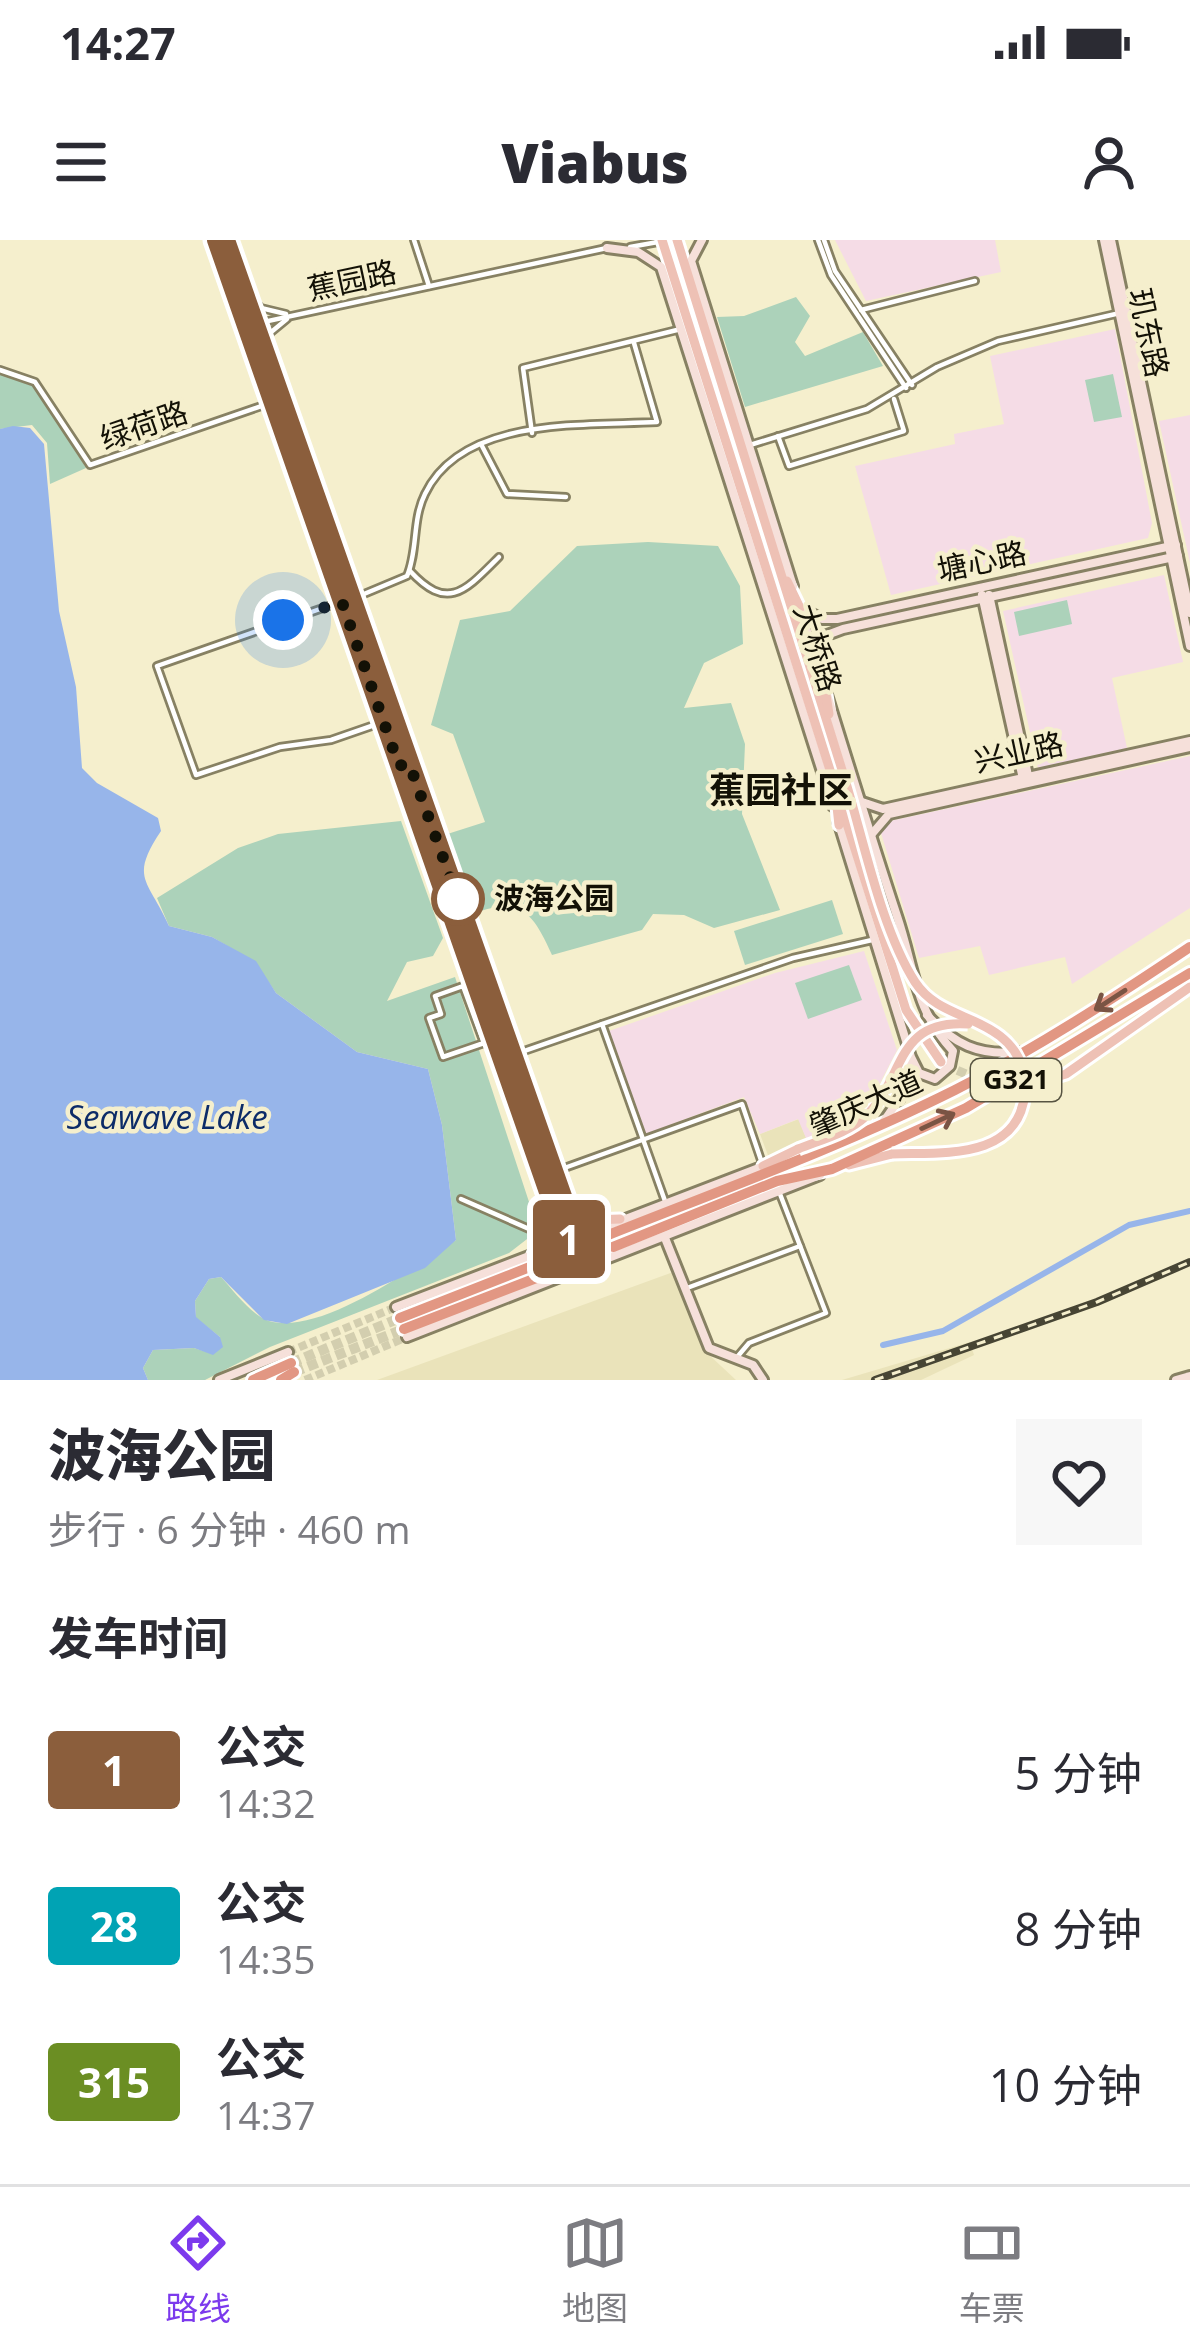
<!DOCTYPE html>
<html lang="zh">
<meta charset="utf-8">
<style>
:root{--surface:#fff;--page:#f7f7f7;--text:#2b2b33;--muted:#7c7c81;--line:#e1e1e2;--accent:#7c3aed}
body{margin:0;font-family:"Open Sans","Noto Sans SC",sans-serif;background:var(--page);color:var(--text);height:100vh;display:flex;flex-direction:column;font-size:45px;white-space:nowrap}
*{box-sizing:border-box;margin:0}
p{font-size:39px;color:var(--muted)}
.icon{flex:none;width:66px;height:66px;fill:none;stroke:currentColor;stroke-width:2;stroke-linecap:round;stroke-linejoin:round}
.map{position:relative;height:1140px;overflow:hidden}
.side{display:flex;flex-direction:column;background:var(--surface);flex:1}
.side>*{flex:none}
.badge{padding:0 24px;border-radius:9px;font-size:42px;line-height:78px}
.you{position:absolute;width:60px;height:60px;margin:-30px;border:9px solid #fff;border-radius:50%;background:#1a73e8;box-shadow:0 0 0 18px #1a73e833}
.map>.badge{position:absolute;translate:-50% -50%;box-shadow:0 0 0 6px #fff}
h2{padding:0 48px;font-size:45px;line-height:108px}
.round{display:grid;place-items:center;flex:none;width:126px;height:126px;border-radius:0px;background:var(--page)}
.summary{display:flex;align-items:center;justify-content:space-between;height:204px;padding:0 48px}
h1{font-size:57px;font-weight:800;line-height:90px}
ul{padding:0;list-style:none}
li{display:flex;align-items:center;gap:36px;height:156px;padding:0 48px}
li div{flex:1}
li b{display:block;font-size:45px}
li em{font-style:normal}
li .badge{min-width:132px;font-weight:700;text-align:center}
.status{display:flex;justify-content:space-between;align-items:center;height:84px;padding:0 60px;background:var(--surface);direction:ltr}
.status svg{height:33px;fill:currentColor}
header{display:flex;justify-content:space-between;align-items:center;height:156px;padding:0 48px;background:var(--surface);font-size:54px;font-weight:800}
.dock{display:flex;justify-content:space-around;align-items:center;height:168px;border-top:3px solid var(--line);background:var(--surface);font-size:33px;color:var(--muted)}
.dock a{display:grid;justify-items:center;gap:6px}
.dock .active{color:var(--accent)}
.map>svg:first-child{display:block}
.built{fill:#eae3ba}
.industrial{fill:#f5dce6}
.green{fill:#acd2ba}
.water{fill:#97b5ea}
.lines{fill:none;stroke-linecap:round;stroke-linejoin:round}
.canal{stroke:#97b5ea;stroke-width:6}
.secondary-tunnel{stroke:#d3ceaf;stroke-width:8;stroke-dasharray:8 4;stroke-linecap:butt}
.primary-tunnel{stroke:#d3ceaf;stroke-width:9;stroke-dasharray:9 4.5;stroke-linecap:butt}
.highway-tunnel{stroke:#d3ceaf;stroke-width:10;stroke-dasharray:10 5;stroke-linecap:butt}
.street-casing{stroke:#878163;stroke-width:10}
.secondary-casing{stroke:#878163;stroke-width:14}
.primary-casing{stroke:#fff;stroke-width:15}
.highway-casing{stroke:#fff;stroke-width:16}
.street{stroke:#fff;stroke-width:4.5}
.secondary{stroke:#f6e0da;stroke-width:8}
.primary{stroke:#eec1b5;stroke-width:9}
.highway{stroke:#e29783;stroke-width:10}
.rail-casing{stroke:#474534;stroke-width:8}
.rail{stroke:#f5efcd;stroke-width:3;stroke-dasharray:9;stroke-linecap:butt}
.primary-bridge-casing{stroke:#fff;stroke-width:15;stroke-linecap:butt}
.primary-bridge{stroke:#eec1b5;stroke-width:9}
.oneway{stroke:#7a5444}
.line-casing{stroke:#fff;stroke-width:27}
.line{stroke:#8b5e3c;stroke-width:18}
.walk{stroke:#131106;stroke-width:12;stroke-dasharray:0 21.6}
.stop-dot{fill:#fff;stroke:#8b5e3c;stroke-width:6}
.labels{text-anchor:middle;stroke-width:9;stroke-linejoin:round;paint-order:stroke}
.shield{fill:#f5efcd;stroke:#575442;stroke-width:3}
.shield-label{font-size:27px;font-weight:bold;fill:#131106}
.street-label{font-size:30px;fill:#131106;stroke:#f5efcd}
.stop-label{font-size:30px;font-weight:bold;fill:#131106;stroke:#f5efcd;text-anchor:start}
.water-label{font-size:33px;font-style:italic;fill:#0c2b68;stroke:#f5efcd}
.quarter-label{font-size:36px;font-weight:bold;fill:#131106;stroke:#f5efcd}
</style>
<div class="status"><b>14:27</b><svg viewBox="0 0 49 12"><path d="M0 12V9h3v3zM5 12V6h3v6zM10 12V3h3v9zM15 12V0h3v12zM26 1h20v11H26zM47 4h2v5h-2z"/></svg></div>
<header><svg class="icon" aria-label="menu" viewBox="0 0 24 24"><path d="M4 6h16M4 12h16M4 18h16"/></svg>Viabus<svg class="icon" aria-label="person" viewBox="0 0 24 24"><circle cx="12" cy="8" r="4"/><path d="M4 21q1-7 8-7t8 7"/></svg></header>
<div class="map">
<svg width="1190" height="1140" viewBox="0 0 1190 1140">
<rect width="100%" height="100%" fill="#f5efcd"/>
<g class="built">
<path d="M 799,879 L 808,903 L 769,918 L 760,894 Z"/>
<path d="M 676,1031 L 706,1112 L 736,1140 L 377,1140 Z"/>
<path d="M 970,1102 L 974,1115 L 921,1140 L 842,1140 Z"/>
</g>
<g class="industrial">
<path d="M 835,0 L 995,0 L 1001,32 L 866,61 Z"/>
<path d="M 1115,89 L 1152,283 L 1148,298 L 891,355 L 855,226 L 955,204 L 954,194 L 1004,184 L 990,116 Z"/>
<path d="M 1190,175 L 1190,323 L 1159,181 Z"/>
<path d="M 1164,335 L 1183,422 L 1112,438 L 1127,508 L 1038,528 L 1003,371 Z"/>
<path d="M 1190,516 L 1190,668 L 1072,744 L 1065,717 L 989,735 L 980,706 L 919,718 L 881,593 L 890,581 Z"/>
<path d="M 864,711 L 897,810 L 868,866 L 841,875 L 846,887 L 808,903 L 798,879 L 760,894 L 744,857 L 646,894 L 609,791 L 775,733 Z"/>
</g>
<g class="green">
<path d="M 796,57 L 810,76 L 795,102 L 805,116 L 863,92 L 883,126 L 745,167 L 717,77 L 744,76 Z"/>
<path d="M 0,133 L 37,148 L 86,228 L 50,244 L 47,203 L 32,185 L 0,189 Z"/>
<path d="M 1113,134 L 1122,177 L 1094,182 L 1085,140 Z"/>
<path d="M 648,302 L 718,306 L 740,346 L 743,404 L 704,423 L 684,468 L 731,463 L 745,504 L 742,574 L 780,670 L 714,688 L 684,675 L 653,674 L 642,690 L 552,715 C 530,666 518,657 465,676 L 438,597 L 485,582 L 453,494 L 431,485 L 460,380 L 510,371 L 577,306 Z"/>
<path d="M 1067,360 L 1072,384 L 1019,396 L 1014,372 Z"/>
<path d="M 401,581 L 443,698 L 433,716 L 407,722 L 387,761 L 455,737 L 531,968 L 531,996 L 509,1013 L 270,1107 L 205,1140 L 148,1140 L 143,1128 L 153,1110 L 194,1108 L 213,1114 L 220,1097 L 196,1078 L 195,1061 L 209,1039 L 221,1037 C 234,1051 251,1075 269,1081 C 320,1096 414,1027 456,1000 L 442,885 L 428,829 L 357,812 L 276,753 L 255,722 L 212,697 L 169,686 L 157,658 L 238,608 L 278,594 Z"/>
<path d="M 832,660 L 843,694 L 745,725 L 734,691 Z"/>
<path d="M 849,725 L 862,760 L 808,779 L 795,743 Z"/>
</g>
<path class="water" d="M 13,186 L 30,188 L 44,204 L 59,371 L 76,447 L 82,528 L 97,543 L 158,578 L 161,591 C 129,639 148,639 169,686 L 212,697 L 256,721 L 276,753 L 357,812 L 428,829 L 442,885 L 456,1000 L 425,1028 L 287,1084 L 264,1080 L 221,1037 L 209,1039 L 195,1061 L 196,1077 L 220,1097 L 223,1107 L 213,1115 L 194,1108 L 153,1110 L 143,1128 L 148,1140 L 0,1140 L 0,189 Z"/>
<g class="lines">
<path class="canal" d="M 883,1105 L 943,1091 L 1129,985 L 1190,971"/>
<g class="secondary-tunnel">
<path d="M 288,1112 L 396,1067"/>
<path d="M 305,1140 L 407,1097"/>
</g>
<path class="primary-tunnel" d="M 945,825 L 985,842 L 1036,843"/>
<g class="highway-tunnel">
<path d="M 535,1025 L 608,995"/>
<path d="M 539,1037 L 613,1007"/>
<path d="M 291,1123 L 400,1078"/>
<path d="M 294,1132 L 404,1089"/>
</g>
<g class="street-casing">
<g id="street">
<path d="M 414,0 L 429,46"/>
<path d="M 818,0 L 831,35 L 906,148"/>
<path d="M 824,0 L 835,31 L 912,145"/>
<path d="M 630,7 L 669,0"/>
<path d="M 249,56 L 261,68 L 286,74"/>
<path d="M 861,70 L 975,41"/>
<path d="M 254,84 L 607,8"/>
<path d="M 265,107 L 270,93 L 287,79"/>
<path d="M 0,130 L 35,142 L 90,225 L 273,162"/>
<path d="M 532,193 L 523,128 L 681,89"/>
<path d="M 778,196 L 789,226 L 904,191 L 894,159"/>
<path d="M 750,205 L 867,169 L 937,127 L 998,101 L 1120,73"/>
<path d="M 482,206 L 507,254 L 566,257"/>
<path d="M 410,331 C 448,372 465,351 499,317"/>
<path d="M 352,359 L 407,336 C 418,311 412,280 425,254 C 462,176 585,186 657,182 L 634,103"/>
<path d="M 340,362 L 157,426 L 196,535 L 280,507 L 331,500 L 383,482"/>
<path d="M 463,746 L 484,803 L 443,817 L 429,778 L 441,774 L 435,756 Z"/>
<path d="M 602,784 L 665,961"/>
<path d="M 501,819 L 793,718 L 872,700"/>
<path d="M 556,931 L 742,864 L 763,926"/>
<path d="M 461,959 L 545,996"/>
<path d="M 687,1048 L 800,1006"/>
<path d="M 738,1116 L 749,1103 L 826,1073 L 780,954"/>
</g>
</g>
<g class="secondary-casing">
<g id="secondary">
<path d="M 702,0 L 691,21 L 793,346"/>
<path d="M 1104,0 L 1190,406"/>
<path d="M 1111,0 L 1190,373"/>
<path d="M 607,8 L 638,12 L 661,27 L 833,566"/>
<path d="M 982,355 L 1023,539"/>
<path d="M 989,355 L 1029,540"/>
<path d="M 799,366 C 832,469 863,573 897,676 C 915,729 914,769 953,811 L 950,826 L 935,839 L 919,833 L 911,817 L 838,581"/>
<path d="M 800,368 L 822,379 L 837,379 L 1176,305"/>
<path d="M 816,415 L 827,395 L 843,389 L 1178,316"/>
<path d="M 859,561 L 883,569 L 1190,501"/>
<path d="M 871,595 L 889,574 L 1190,507"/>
<path d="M 927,775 C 954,804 978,816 1018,812"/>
<path d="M 884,881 L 902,855 L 911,819"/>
<path d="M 665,998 L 709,1108 L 753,1125 L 763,1140"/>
<path d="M 396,1067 L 764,926"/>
<path d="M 407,1097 L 820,935"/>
<path d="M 219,1140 L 288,1112"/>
<path d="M 1176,1140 L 1190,1136"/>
</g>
</g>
<g class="primary-casing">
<g id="primary">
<path d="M 216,0 L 577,1033"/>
<path d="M 226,0 L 590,1028"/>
<path d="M 662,0 L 906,770 L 941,822"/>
<path d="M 677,0 L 843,533"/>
<path d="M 787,341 L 800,368"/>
<path d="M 826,455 L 829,474"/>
<path d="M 836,558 L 839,585"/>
<path d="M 1036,843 L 1066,834 L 1190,747"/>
<path d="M 849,925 L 892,914"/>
<path d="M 763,926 L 798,909"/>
<path d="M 567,961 L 591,980 L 620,979"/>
<path d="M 533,1014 L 547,992 L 548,966"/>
</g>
</g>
<g class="highway-casing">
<g id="highway">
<path d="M 608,995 C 724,949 843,906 955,850 C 1037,808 1114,758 1190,707"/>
<path d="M 613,1007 L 777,941 L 832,929 L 966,868 L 1190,733"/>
<path d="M 400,1078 L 535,1025"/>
<path d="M 404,1089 L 539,1037"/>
<path d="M 253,1140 L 291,1123"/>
<path d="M 281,1140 L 294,1132"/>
</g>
</g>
<use href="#street" class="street"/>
<use href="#secondary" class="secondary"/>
<use href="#primary" class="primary"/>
<use href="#highway" class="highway"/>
<g class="rail-casing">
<path id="rail" d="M 875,1140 L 1097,1062 L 1190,1022"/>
</g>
<use href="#rail" class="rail"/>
<g class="primary-bridge-casing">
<g id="primary-bridge">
<path d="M 843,533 C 863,596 880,687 915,742 C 936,774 972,774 1000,796 C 1018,810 1026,830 1025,852 C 1019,921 942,912 892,914"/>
<path d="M 798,909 C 820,900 848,893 865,877 C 906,838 894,779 968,784"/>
</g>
</g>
<use href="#primary-bridge" class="primary-bridge"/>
</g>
<defs><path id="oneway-shaft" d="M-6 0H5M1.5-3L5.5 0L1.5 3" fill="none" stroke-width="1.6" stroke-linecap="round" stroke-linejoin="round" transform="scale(3)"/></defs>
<g class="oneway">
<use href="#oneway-shaft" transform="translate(1110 760) rotate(147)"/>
<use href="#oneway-shaft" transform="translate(938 881) rotate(-25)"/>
</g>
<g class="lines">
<g class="line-casing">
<path id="line" d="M 216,0 L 565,1001 L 577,996 L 226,0"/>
</g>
<use href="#line" class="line"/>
<path class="walk" d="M 283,380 L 342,362 L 399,526 L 409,523 L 458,659"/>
</g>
<circle class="stop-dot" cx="458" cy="659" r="24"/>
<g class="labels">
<rect class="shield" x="971" y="819" width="90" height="42" rx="9"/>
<g class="shield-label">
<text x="1016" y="849">G321</text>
</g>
<g class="street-label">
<text transform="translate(352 41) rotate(-12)" y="10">蕉园路</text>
<text transform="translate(1148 93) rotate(78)" y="10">玑东路</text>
<text transform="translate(144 186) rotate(-19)" y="10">绿荷路</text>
<text transform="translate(982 322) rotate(-12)" y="10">塘心路</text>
<text transform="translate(817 408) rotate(72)" y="10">大桥路</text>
<text transform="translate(1019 513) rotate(-12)" y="10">兴业路</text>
<text transform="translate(866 864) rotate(-24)" y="10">肇庆大道</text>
</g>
<g class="stop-label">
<text x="494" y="669">波海公园</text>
</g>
<g class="water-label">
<text x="167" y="889">Seawave Lake</text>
</g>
<g class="quarter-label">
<text x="781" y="563">蕉园社区</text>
</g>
</g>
</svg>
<div class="you" style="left:283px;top:380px"></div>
<b class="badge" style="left:569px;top:999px;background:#8b5e3c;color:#fff">1</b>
</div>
<section class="side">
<div class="summary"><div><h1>波海公园</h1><p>步行 · 6 分钟 · 460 m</p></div><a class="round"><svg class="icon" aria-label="heart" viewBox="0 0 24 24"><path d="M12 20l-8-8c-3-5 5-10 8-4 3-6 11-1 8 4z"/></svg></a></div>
<h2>发车时间</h2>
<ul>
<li><span class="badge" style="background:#8b5e3c;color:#fff">1</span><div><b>公交</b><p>14:32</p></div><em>5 分钟</em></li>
<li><span class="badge" style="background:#00a3b4;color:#fff">28</span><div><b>公交</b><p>14:35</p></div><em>8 分钟</em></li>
<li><span class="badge" style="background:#6b8e23;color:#fff">315</span><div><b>公交</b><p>14:37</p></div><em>10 分钟</em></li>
</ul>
</section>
<nav class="dock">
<a class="active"><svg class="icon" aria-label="directions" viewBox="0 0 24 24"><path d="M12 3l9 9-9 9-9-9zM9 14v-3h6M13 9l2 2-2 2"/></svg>路线</a>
<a><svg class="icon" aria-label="map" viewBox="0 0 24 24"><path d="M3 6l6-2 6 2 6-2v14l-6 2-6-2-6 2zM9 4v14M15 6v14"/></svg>地图</a>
<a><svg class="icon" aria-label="tickets" viewBox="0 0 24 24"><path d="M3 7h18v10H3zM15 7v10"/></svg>车票</a>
</nav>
